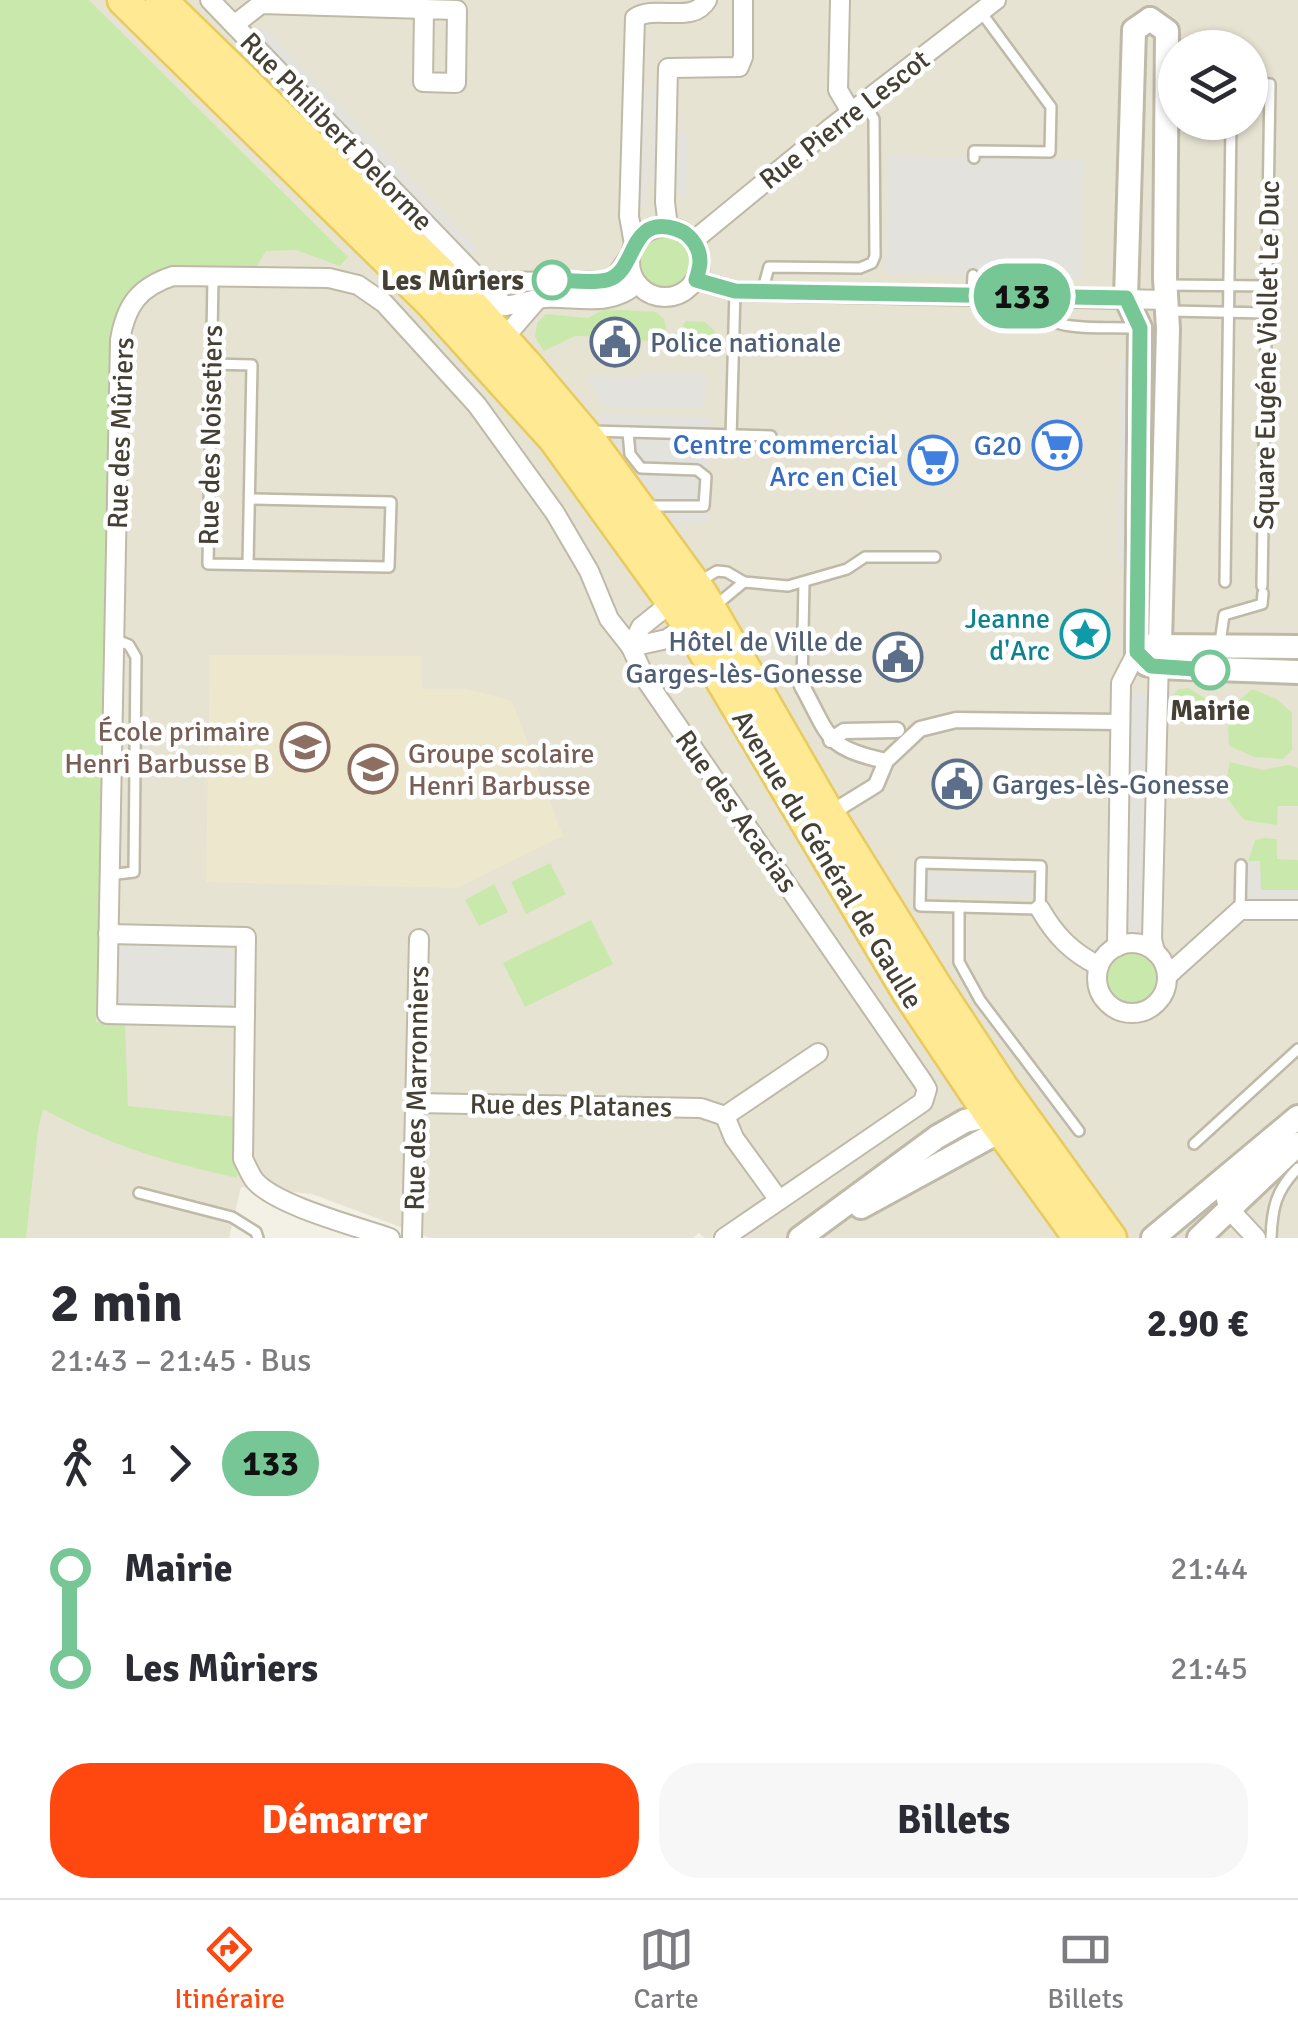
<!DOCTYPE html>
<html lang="fr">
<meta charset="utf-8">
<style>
:root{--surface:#fff;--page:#f7f7f7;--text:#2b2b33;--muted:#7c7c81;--line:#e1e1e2;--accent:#ff4810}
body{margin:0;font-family:Signika,sans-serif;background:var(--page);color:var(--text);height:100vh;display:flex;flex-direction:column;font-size:38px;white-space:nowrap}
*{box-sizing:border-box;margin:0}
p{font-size:32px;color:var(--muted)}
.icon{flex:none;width:55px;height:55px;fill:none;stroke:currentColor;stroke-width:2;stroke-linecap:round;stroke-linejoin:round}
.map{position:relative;height:1238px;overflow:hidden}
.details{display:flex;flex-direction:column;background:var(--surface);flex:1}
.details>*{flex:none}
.badge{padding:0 20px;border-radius:32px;font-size:35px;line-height:65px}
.controls{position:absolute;left:1158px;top:30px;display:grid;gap:20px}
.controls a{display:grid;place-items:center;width:110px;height:110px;border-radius:50%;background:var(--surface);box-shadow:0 2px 8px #0004;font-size:50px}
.map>.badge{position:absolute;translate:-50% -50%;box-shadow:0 0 0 5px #fff}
.legs{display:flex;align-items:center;gap:15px;height:110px;padding:0 50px;font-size:32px}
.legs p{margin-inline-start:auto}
.headline{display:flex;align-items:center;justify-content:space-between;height:170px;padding:0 50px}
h1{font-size:55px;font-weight:800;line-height:75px}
.button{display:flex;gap:20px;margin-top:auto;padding:20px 50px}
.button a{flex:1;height:115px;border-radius:40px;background:var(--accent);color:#fff;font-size:40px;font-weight:800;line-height:115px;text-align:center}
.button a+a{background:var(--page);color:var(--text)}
ul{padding:0 50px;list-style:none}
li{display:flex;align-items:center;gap:35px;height:100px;font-size:38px}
li i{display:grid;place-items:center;width:15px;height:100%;margin:0 12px;background:currentColor}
li i::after{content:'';width:25px;height:25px;margin:-12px;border:8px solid;border-radius:50%;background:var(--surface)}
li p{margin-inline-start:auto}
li:first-child i{background:linear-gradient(#0000 50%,currentColor 0)}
li:last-child i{background:linear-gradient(currentColor 50%,#0000 0)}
.tabs{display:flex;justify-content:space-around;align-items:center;height:140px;border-top:2px solid var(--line);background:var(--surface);font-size:28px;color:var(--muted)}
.tabs a{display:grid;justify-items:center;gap:5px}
.tabs .on{color:var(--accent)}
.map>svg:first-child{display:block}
.residential{fill:#e7e3d3;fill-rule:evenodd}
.education{fill:#ede7ce}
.green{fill:#c9e9ac}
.parking{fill:#e4e2dd}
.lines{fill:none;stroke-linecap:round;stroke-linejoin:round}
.service-casing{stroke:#bfb9a7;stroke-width:14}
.pedestrian-casing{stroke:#bfb9a7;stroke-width:19}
.minor-casing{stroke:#bfb9a7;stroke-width:22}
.tertiary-casing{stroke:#bfb9a7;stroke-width:28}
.primary-casing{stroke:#e8ca5e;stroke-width:35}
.service{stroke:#fff;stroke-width:9}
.pedestrian{stroke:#fff;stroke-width:14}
.minor{stroke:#fff;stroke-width:18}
.tertiary{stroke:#fff;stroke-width:22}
.primary{stroke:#ffe992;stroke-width:30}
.line-1-casing{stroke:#fff;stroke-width:22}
.line-1{stroke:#77c695;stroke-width:15}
.stop-1-dot{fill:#fff;stroke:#77c695;stroke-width:5}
.labels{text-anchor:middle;stroke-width:9;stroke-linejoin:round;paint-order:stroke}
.street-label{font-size:28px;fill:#464034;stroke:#fff}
.stop-label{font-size:28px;font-weight:bold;fill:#464034;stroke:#fff;text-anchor:end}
.service-label{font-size:28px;fill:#4e5e75;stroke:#fff;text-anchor:start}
.shop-label{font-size:28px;fill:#366cbe;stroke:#fff;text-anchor:end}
.culture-label{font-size:28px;fill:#0d838f;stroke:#fff;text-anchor:end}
.education-label{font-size:28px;fill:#785e54;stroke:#fff;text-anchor:end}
</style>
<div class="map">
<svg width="1298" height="1238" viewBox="0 0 1298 1238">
<rect width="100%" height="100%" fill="#f3f0e5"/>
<path class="residential" d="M 0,0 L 142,0 L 154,11 L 162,0 L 1298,0 L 1298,1238 L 704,1238 L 699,1233 L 693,1238 L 430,1238 L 312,1194 L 241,1187 L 229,1238 L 0,1238 ZM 1175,48 L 1250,48 L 1250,122 L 1175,122 Z"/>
<path class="education" d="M 210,655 L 421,656 L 422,689 L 467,689 L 512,701 L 563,836 L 457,888 L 206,882 Z"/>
<g class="green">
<path d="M 0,0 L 89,0 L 348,257 L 340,266 L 296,250 L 266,251 L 253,272 C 191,268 135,250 113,325 L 96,1022 L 125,1024 L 128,1106 L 236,1117 L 237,1178 C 162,1161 111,1146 43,1109 L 38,1130 L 26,1238 L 0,1238 Z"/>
<circle cx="665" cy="264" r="26"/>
<path d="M 604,309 L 656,312 L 664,319 L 670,344 L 686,321 L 705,322 L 718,334 L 718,356 L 668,355 L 662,342 L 584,336 L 575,336 L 544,351 L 535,337 L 537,323 L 546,314 L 588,318 Z"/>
<path d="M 1189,688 L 1209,701 L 1206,718 L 1169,717 L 1169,698 L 1179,689 Z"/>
<path d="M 1252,689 L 1277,699 L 1292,713 L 1292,750 L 1283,759 L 1254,757 L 1229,746 L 1227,711 Z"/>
<path d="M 1230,762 L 1263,770 L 1288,765 L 1298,768 L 1298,806 L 1278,806 L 1277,825 L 1244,820 L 1223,793 Z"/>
<path d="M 1264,838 L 1277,839 L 1277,859 L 1298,860 L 1298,890 L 1261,890 L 1248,861 L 1255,840 Z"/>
<path d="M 550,863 L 566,894 L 526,914 L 511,882 Z"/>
<path d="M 494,884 L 508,912 L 479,926 L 465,900 Z"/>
<path d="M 591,920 L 613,964 L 525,1007 L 503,963 Z"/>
<circle cx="1132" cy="978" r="35"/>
</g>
<g class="parking">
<path d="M 265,28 L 478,249 L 469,256 L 256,37 Z"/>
<path d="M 637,81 L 648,92 L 646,204 L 642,207 L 635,199 Z"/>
<path d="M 656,84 L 664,91 L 662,196 L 651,186 L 652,86 Z"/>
<path d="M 675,132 L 688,133 L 687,194 L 674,194 Z"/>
<path d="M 888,156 L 1083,160 L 1081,277 L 886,274 Z"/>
<path d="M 1134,351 L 1130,558 L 1117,565 L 1121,359 Z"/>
<path d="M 639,373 L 706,374 L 704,408 L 604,407 L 587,376 L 638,377 Z"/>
<path d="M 600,414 L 711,417 L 708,524 L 674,523 L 599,425 Z"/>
<path d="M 1126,693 L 1149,693 L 1146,935 L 1123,934 Z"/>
<path d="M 1166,702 L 1164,938 L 1159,937 Z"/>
<path d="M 1248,861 L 1260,861 L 1261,890 L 1298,890 L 1298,899 L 1248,899 Z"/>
<path d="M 928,874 L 1032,875 L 1032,897 L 928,896 Z"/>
<path d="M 116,944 L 230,947 L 237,957 L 236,1012 L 123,1007 L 114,998 Z"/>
</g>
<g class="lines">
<g class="service-casing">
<g id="service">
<path d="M 1250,83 L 1270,84 L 1262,586"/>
<path d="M 974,158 L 974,151 L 1050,152 L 1051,107 L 981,12"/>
<path d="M 213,278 L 208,564 L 389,567 L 391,502 L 250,499"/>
<path d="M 1165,285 L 1267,286"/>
<path d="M 762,292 L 769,267 L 860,268 L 872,263 L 875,256 L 874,119 L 864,102"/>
<path d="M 972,295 L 973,275"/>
<path d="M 1016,298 C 1053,335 1087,326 1136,328"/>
<path d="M 1170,311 L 1266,313"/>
<path d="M 212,364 L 252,365 L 248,564"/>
<path d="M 591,431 L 628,432"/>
<path d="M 731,437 L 735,291"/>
<path d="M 645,506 L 704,506 L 706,477 L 697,470 L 641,468 L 630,454 L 628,432 L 771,436"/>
<path d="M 700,581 L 717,571 L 727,572 L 744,582 L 788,586 L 847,569 L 865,557 L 935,557"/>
<path d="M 1225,582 L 1231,122"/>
<path d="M 715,606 L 744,582"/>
<path d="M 1220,642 L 1224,615 L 1262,604 L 1263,593"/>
<path d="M 802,686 L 804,582"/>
<path d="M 921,863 L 1041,866 L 1040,909 L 920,906 Z"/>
<path d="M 109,875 L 134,872 L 136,657 L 129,645 L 114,639"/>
<path d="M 959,907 L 959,962 L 980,1000 L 1079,1131"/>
<path d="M 1240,910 L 1241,865"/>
<path d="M 1194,1144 L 1298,1049"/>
<path d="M 139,1193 L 232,1217 L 256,1232 L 258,1238"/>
<path d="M 1271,1238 C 1272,1208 1276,1190 1298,1168"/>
</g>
</g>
<g class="pedestrian-casing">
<g id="pedestrian">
<path d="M 802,686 C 830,737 825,748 886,761 L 920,729 L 956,720 L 1120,722"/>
<path d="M 831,740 L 844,731 L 897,730"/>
<path d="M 829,814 L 876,785 L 886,761"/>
</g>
</g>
<g class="minor-casing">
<g id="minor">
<path d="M 210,0 L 505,306"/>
<path d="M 840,0 L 838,90 L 851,112"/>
<path d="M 234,25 L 261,4 L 457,10 L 456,83 L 423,82 L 424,9"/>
<circle cx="665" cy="262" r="35"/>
<path d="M 668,227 L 665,202 L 668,68 L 739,67 L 743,57 L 743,0"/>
<path d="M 693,241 L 833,126 L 996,0"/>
<path d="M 634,244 L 629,216 L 635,18 C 656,4 693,25 707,0"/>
<path d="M 696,280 L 735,291 L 1166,300"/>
<path d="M 475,282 L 606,281 L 616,276 L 629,257"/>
<path d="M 497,306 C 514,307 527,300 544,298 C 575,296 611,308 636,284"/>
<path d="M 504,338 L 536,301"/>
<path d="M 631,647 L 641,627 L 677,598"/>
<path d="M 631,647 L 667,639 L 694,621"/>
<path d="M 1040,909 C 1055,935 1071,952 1099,966"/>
<path d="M 108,934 L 246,937 L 243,1159 C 247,1166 250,1175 255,1181 C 277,1206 356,1226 390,1238"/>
<circle cx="1132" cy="978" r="35"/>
<path d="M 1117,947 L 1121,683 L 1137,652"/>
<path d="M 1155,952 L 1152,939 L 1159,658"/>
<path d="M 1167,976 L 1240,910 L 1298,910"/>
<path d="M 245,1017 L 107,1014 L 120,340 C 126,305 139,287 173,276 L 329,278 L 358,285 L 384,303 L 477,405 L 555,513 L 589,571 L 609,619 L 631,647 L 646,680 L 923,1082 L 927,1089 L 923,1102 L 724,1238"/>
<path d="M 416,1103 L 701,1108 L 725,1116"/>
<path d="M 725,1116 L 818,1053"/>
<path d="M 725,1116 L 734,1138 L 779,1200"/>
<path d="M 412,1238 L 419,939"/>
<path d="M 1256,1238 L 1229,1209 L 1225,1196 L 1277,1148"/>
</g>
</g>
<g class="tertiary-casing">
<g id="tertiary">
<path d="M 1150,19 L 1167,31 L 1165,278 L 1168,329 L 1160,644"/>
<path d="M 1148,646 L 1298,647"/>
<path d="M 1137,652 L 1140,328 L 1126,298 L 1134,30 L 1150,19"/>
<path d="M 1137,652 L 1146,664 L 1159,667 L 1298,672"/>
<path d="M 861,1207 L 1013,1124"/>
<path d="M 800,1238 L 937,1137 L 965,1121 L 1002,1112"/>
<path d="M 1153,1238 L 1298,1117"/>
<path d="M 1199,1238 L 1298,1144"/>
</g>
</g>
<g class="primary-casing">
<g id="primary">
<path d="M 123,0 L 431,303 L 554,439 L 687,623 L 908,993 L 989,1114 L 1079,1238"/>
<path d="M 161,0 L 461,292 L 526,364 L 590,440 L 702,594 L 829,814 L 934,983 L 1003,1088 L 1111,1238"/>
</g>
</g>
<use href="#service" class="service"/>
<use href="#pedestrian" class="pedestrian"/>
<use href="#minor" class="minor"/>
<use href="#tertiary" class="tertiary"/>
<use href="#primary" class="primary"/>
</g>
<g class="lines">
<g class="line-1-casing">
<path id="line-1" d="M 552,280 C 568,280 591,284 607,280 C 638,272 627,214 676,229 C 686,232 694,240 698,250 C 702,261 699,270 696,280 L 735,291 L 1126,298 L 1140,328 L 1137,652 L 1151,666 L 1210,670"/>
</g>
<use href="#line-1" class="line-1"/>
</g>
<defs>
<g id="civic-ring" transform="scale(2.5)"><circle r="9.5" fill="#fff" stroke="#5c6f8a" stroke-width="1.5"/><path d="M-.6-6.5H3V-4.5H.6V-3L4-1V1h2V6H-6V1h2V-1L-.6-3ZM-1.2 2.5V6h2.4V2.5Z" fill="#5c6f8a"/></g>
<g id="supermarket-ring" transform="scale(2.5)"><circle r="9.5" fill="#fff" stroke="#3f7fe0" stroke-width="1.5"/><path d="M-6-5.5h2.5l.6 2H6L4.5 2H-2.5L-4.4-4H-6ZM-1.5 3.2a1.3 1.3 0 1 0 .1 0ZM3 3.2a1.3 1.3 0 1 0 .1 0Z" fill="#3f7fe0"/></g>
<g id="sight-ring" transform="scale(2.5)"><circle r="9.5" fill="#fff" stroke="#0f9aa8" stroke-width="1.5"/><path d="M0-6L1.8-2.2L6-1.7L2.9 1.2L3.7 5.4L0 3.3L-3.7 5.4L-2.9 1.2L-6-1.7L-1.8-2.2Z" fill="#0f9aa8"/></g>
<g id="school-ring" transform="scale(2.5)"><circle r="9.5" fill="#fff" stroke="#8d6e63" stroke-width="1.5"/><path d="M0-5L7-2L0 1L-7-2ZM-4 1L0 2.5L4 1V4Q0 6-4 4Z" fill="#8d6e63"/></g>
</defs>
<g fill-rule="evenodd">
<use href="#civic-ring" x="615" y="342"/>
<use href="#supermarket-ring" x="1057" y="445"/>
<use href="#supermarket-ring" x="933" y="460"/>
<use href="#sight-ring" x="1085" y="634"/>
<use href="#civic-ring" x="898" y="657"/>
<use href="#school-ring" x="305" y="747"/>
<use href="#school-ring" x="373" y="769"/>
<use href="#civic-ring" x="957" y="784"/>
</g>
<g class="stop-1-dot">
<circle cx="552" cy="280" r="18"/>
<circle cx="1210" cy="670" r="18"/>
</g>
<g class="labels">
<g class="street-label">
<text transform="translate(844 119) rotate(-38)" y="10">Rue Pierre Lescot</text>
<text transform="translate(337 131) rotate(46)" y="10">Rue Philibert Delorme</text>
<text transform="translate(1266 355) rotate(-89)" y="10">Square Eugéne Viollet Le Duc</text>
<text transform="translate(120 433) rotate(-88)" y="10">Rue des Mûriers</text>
<text transform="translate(210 435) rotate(-89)" y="10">Rue des Noisetiers</text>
<text transform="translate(737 811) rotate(55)" y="10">Rue des Acacias</text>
<text transform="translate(828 859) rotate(59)" y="10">Avenue du Général de Gaulle</text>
<text transform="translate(416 1088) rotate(-89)" y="10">Rue des Marronniers</text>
<text transform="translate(571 1105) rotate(1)" y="10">Rue des Platanes</text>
</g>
<g class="stop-label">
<text x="524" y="290">Les Mûriers</text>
<text x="1210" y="720" text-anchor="middle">Mairie</text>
</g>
<g class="service-label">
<text x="650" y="352">Police nationale</text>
<text x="863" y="651" text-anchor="end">Hôtel de Ville de<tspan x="863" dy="32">Garges-lès-Gonesse</tspan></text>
<text x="992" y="794">Garges-lès-Gonesse</text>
</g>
<g class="shop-label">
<text x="898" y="454">Centre commercial<tspan x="898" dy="32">Arc en Ciel</tspan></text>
<text x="1022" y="455">G20</text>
</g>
<g class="culture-label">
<text x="1050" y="628">Jeanne<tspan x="1050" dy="32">d'Arc</tspan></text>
</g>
<g class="education-label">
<text x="270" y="741">École primaire<tspan x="270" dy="32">Henri Barbusse B</tspan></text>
<text x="408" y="763" text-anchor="start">Groupe scolaire<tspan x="408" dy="32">Henri Barbusse</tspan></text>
</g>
</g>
</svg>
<div class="controls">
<a><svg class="icon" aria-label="layers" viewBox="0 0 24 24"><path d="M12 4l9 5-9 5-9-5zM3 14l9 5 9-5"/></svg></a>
</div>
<b class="badge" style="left:1022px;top:296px;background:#77c695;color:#111">133</b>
</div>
<section class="details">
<div class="headline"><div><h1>2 min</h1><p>21:43 – 21:45 · Bus</p></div><b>2.90 €</b></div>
<div class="legs"><svg class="icon" aria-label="walk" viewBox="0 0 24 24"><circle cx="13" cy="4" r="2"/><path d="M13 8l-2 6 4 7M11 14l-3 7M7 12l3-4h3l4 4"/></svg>1<svg class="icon" aria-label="forward" viewBox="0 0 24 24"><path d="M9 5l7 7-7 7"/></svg><b class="badge" style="background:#77c695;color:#111">133</b></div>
<ul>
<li><i style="color:#77c695"></i><b>Mairie</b><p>21:44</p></li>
<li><i style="color:#77c695"></i><b>Les Mûriers</b><p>21:45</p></li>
</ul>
<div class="button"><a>Démarrer</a><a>Billets</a></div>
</section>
<nav class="tabs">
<a class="on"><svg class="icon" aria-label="directions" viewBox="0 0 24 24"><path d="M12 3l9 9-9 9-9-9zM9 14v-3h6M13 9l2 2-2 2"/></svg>Itinéraire</a>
<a><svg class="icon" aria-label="map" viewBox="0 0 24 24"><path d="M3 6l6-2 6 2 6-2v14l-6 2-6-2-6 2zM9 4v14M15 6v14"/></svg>Carte</a>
<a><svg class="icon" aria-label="tickets" viewBox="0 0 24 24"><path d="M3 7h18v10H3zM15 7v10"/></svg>Billets</a>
</nav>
